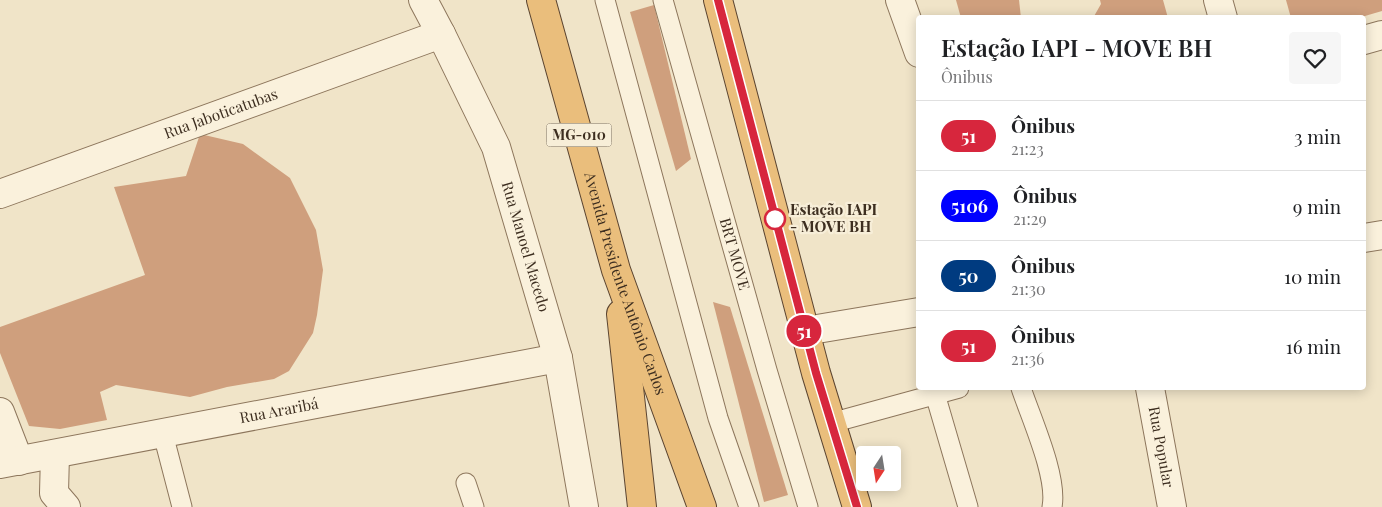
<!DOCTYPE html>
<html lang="pt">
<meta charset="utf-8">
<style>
:root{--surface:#fff;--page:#f6f6f6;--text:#202124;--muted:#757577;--line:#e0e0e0}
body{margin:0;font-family:"Playfair Display",serif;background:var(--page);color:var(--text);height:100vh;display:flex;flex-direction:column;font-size:19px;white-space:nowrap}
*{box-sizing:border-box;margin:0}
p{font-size:16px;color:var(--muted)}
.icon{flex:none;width:28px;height:28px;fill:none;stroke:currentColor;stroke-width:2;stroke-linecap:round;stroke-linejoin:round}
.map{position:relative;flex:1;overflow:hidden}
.drawer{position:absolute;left:916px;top:15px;width:450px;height:375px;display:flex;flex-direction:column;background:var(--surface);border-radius:5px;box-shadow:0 2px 12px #0003}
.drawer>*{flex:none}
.badge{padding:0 10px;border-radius:16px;font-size:18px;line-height:32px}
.needle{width:32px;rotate:192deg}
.tools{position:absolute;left:856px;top:446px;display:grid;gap:10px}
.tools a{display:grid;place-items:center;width:45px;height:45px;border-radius:5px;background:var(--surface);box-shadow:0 2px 12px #0003;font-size:25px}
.map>.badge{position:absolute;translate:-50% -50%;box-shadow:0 0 0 2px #fff}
.round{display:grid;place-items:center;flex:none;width:52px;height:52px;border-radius:5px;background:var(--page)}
.summary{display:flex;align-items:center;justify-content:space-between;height:85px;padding:0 25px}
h1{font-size:24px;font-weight:600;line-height:38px}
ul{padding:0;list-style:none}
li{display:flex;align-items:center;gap:15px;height:70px;padding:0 25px;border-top:1px solid var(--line)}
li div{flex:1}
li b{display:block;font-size:19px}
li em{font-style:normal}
li .badge{min-width:55px;font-weight:700;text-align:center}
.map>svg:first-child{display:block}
.building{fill:#cf9f7d}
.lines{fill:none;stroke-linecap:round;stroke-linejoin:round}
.service-casing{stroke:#8d765c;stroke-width:21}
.minor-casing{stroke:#8d765c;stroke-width:30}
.tertiary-casing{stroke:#8d765c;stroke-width:30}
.trunk-casing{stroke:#5b4430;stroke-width:30}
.service{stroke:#faf1dc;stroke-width:19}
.minor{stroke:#faf1dc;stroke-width:28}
.tertiary{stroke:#faf1dc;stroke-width:28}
.trunk{stroke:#eabe7c;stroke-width:28}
.line-casing{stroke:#fff;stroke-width:11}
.line{stroke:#d7263d;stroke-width:8}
.stop-dot{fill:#fff;stroke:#d7263d;stroke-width:2.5}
.labels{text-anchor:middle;stroke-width:4.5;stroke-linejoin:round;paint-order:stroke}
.shield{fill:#f7eed8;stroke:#756857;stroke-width:1}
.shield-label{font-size:14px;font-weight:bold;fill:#3d2e20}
.street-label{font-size:15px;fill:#3d2e20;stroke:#f7eed8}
.stop-label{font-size:15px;font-weight:bold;fill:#3d2e20;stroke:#f7eed8;text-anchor:start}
</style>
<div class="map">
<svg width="1382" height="507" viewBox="0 0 1382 507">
<rect width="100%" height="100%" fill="#f0e4c8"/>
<g class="building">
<path d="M 956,0 L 1019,0 L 1021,18 L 961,18 Z"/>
<path d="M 1100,0 L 1163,0 L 1168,18 L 1093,18 L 1101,4 Z"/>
<path d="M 1286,0 L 1382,0 L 1382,11 L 1358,18 L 1291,18 Z"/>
<path d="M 654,5 L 691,159 L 676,171 L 630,12 Z"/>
<path d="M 200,134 L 243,144 L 290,178 L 316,230 L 323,270 L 317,315 L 313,333 L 289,371 L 274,379 L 227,387 L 190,397 L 116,385 L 100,392 L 107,420 L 60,429 L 29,426 L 0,353 L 0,327 L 145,275 L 114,187 L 186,176 Z"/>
<path d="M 713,302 L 730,307 L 788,495 L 764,502 Z"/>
</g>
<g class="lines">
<g class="service-casing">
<g id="service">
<path d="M 605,0 L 718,418 L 749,507"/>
<path id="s1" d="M 663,0 L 767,370 L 808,507"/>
<path d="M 1021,388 C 1031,418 1058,477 1052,507"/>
<path d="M 935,394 L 968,507"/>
<path d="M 831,423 L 959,388"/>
<path d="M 163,434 L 182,507"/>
<path d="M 466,483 L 474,507"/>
</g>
</g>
<g class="minor-casing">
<g id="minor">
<path d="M 900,0 L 919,53"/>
<path d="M 1218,0 L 1223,18"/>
<path d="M 1364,40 L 1382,35"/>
<path id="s2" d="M 0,194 L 441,34"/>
<path d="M 0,412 L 19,461"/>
<path d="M 55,454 L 54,493 L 66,507"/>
<path id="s3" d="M 0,464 L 558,358"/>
</g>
</g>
<g class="tertiary-casing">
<g id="tertiary">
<path id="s4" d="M 423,0 L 441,34 L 496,147 L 558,358 L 584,507"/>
<path d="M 1364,238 L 1382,235"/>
<path d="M 805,331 L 919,312"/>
<path id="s5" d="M 1150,388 L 1172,507"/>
</g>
</g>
<g class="trunk-casing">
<g id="trunk">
<path id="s6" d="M 541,0 L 616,270 L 702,507"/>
<path d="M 718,0 L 816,373 L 857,507"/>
<path d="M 621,314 L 642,507"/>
</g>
</g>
<use href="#service" class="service"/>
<use href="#minor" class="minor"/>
<use href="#tertiary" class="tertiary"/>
<use href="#trunk" class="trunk"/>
</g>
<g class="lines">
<g class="line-casing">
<path id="line" d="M 718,0 L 816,373 L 857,507"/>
</g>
<use href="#line" class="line"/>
</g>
<circle class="stop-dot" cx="775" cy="219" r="10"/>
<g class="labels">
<rect class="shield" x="546.5" y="123.5" width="65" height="23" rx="4"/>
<g class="shield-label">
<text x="579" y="140">MG-010</text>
</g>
<g class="street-label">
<text dy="5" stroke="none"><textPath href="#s2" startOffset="235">Rua Jaboticatubas</textPath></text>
<text dy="5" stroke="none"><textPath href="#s4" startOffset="268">Rua Manoel Macedo</textPath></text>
<text dy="5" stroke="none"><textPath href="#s1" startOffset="264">BRT MOVE</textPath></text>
<text dy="5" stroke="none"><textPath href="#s6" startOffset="296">Avenida Presidente Antônio Carlos</textPath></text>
<text dy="5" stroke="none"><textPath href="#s3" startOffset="284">Rua Araribá</textPath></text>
<text dy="5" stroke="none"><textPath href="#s5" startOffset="60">Rua Popular</textPath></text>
</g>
<g class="stop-label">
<text x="790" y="215">Estação IAPI<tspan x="790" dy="17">- MOVE BH</tspan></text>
</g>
</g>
</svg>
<div class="tools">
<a><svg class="needle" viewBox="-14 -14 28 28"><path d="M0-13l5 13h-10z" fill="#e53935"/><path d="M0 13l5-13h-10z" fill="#757577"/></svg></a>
</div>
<b class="badge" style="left:804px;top:331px;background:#d7263d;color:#fff">51</b>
<section class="drawer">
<div class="summary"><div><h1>Estação IAPI - MOVE BH</h1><p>Ônibus</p></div><a class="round"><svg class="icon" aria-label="heart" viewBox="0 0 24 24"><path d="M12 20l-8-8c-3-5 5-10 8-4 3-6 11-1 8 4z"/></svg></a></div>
<ul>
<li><span class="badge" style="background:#d7263d;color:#fff">51</span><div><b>Ônibus</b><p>21:23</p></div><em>3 min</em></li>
<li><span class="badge" style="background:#00f;color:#fff">5106</span><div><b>Ônibus</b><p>21:29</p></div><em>9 min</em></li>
<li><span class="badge" style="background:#003b80;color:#fff">50</span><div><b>Ônibus</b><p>21:30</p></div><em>10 min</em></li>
<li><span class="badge" style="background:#d7263d;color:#fff">51</span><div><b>Ônibus</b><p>21:36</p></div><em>16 min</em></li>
</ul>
</section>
</div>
